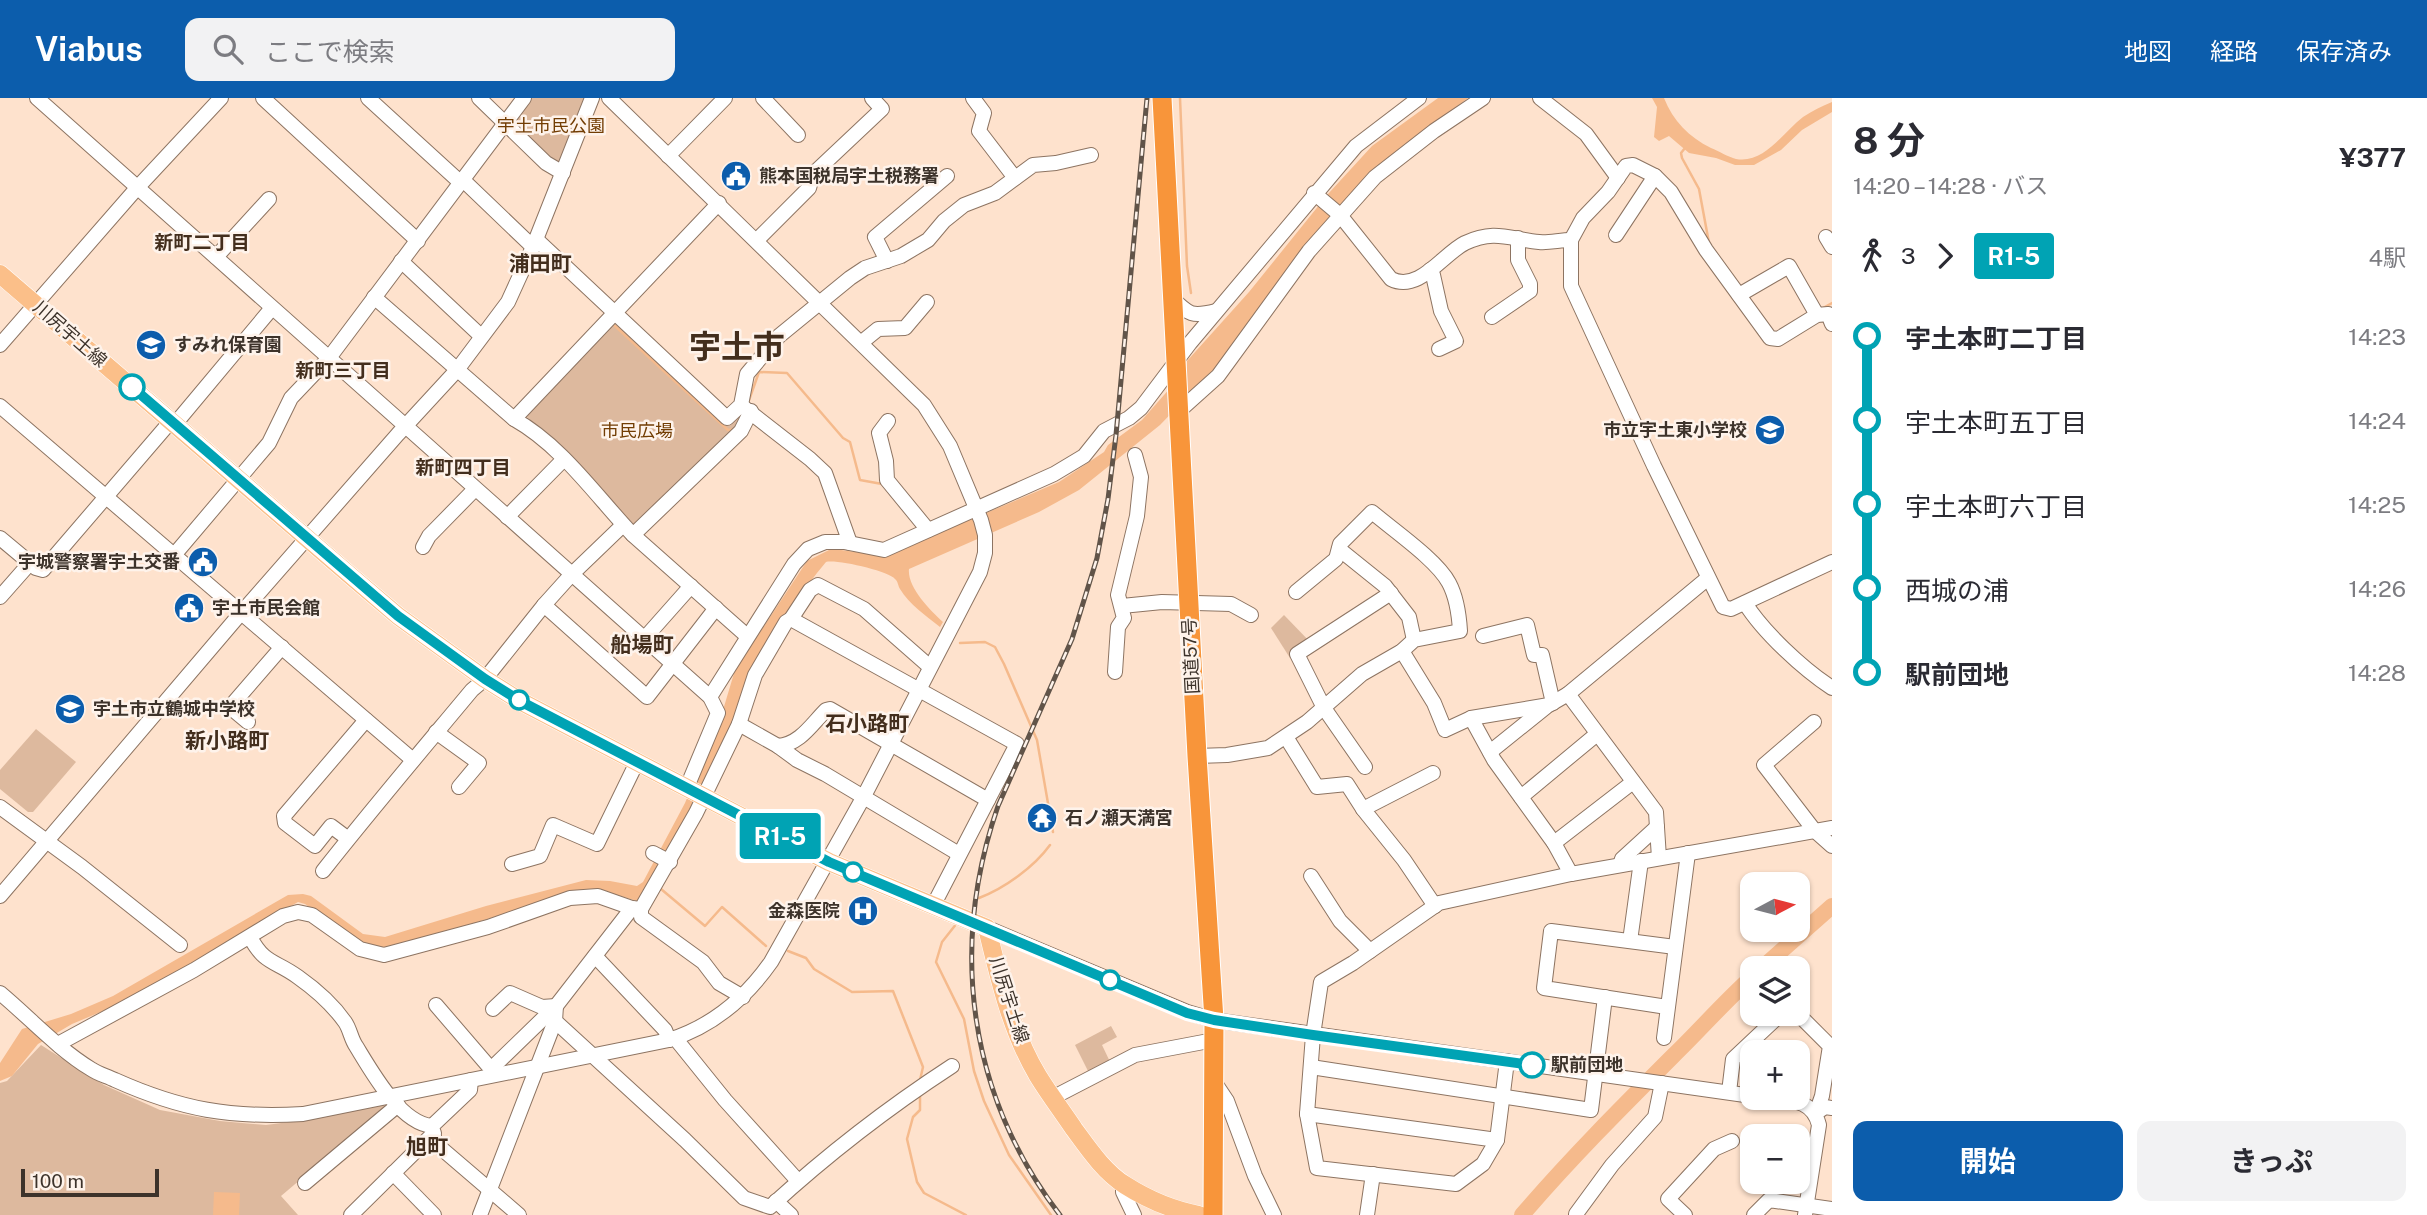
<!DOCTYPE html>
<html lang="ja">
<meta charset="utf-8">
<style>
:root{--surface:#fff;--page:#f2f2f3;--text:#2b2b33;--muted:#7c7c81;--accent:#0c5dac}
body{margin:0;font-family:"Public Sans","Noto Sans JP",sans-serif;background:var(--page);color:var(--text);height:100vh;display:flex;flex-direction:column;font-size:26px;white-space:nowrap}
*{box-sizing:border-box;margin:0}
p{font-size:23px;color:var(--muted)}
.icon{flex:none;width:38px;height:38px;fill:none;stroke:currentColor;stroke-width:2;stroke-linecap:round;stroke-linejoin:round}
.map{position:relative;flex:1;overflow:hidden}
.sheet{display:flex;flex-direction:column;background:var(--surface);width:595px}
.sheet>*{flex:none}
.badge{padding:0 14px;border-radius:5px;font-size:24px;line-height:46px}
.needle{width:46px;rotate:83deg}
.fabs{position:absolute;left:1740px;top:774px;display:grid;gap:14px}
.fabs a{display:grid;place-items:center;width:70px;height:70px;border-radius:14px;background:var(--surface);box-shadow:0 2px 5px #0004;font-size:35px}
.scale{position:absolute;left:21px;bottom:18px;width:138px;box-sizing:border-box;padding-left:7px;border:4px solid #3d332b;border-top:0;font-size:19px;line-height:24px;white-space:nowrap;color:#3d332b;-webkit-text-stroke:5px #fef3eb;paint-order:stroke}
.map>.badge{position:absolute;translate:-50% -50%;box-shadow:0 0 0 4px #fff}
.legs{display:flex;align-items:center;gap:10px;height:77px;padding:0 21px;font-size:23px}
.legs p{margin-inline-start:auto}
.head{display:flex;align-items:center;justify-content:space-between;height:119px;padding:0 21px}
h1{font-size:38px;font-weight:700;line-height:52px}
.primary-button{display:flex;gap:14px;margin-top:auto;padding:14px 21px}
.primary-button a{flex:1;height:80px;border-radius:14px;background:var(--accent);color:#fff;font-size:28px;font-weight:700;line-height:80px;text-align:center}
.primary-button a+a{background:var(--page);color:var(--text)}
ul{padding:0 21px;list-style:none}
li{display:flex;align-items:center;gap:24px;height:84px;font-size:26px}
li i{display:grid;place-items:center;width:10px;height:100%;margin:0 9px;background:currentColor}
li i::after{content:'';width:18px;height:18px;margin:-9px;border:5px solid;border-radius:50%;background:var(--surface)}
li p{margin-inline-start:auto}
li:first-child i{background:linear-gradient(#0000 50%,currentColor 0)}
li:last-child i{background:linear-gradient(currentColor 50%,#0000 0)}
header{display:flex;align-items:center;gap:42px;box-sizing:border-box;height:98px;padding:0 35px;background:var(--accent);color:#fff}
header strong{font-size:33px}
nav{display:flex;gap:38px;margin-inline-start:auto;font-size:24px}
.search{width:490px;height:63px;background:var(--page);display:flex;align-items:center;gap:18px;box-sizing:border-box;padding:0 24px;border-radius:14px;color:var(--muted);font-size:26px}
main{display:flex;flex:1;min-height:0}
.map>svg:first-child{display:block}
.green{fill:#ddb99e}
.water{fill:#f5ba8c}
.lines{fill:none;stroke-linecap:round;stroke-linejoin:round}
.stream{stroke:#f5ba8c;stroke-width:2.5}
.river{stroke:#f5ba8c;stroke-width:16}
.minor-casing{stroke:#8d7462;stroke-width:16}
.major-casing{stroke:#fff;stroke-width:19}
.highway-casing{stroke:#fff;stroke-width:21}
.minor{stroke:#fff;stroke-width:14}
.major{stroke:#fbbf89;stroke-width:18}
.highway{stroke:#f8953a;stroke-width:19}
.rail-casing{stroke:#615449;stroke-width:5}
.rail{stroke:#fef3eb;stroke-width:2.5;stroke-dasharray:8;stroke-linecap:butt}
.line-1-casing{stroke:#fff;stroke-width:16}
.line-1{stroke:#00a3b4;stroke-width:10}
.stop-1-dot{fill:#fff;stroke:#00a3b4;stroke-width:3.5}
.labels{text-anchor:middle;stroke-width:5;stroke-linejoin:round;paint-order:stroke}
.park-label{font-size:18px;fill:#723d03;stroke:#fef3eb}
.poi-label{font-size:18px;font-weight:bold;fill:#3d332b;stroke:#fef3eb;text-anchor:start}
.street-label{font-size:18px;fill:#3d332b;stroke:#fef3eb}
.stop-label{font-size:18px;font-weight:bold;fill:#3d332b;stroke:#fef3eb;text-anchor:start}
.neighbourhood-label{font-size:19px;font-weight:bold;fill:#432e1d;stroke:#fef3eb}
.quarter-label{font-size:21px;font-weight:bold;fill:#432e1d;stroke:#fef3eb}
.town-label{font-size:32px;font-weight:bold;fill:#432e1d;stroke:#fef3eb}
</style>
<header>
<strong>Viabus</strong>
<div class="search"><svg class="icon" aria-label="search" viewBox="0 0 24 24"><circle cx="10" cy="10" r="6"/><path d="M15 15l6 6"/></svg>ここで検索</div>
<nav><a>地図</a><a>経路</a><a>保存済み</a></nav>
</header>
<main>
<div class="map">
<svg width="1832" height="1117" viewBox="0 0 1832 1117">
<rect width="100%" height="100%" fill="#fee2cd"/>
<g class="green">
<path d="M 524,0 L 592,0 L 563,75 L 507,25 Z"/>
<path d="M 616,221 L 726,322 L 742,316 L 743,321 L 634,430 L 525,317 Z"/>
<path d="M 1284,517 L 1312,546 L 1290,560 L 1271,530 Z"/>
<path d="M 36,631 L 76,664 L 33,714 L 28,714 L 0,691 L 0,672 Z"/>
<path d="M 1111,928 L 1117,939 L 1102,947 L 1112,968 L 1091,979 L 1075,947 Z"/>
<path d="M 41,947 L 104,987 L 160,1012 L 220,1023 L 266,1027 L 320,1020 L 383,1006 L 386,1009 L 281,1098 L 298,1117 L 0,1117 L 0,985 L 7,983 Z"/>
</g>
<g class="water">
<path d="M 1438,0 L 1468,0 L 1376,71 L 1216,269 L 1160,327 L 1079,392 L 1039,414 L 909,471 C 907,489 930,512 943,524 L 940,529 C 926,518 909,506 900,491 C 898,488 898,483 895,481 C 889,473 836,461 826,464 C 786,512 754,567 731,626 L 732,633 L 704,690 L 640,804 L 611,795 L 592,795 L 503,816 L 392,851 L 363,847 L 305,806 L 298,804 L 122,905 L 72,926 L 38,946 L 12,978 L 0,983 L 0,965 L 22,931 L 71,916 L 113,898 L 288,797 L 303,796 L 311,798 L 363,836 L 385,839 L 486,808 L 586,782 L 610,783 L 637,788 L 643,784 L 685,705 L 723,612 L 735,572 L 807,463 L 829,452 L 841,452 L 885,458 L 1059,384 L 1104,354 L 1108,347 L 1142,322 L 1186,272 L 1187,263 L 1249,194 L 1328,96 L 1372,48 Z"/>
<path d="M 1652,0 L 1664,0 C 1673,23 1689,39 1711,50 C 1719,53 1728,59 1736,61 C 1765,66 1783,34 1803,19 C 1812,13 1822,8 1832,4 L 1832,14 L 1802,32 L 1781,52 L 1754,67 L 1735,67 L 1716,60 L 1689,55 L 1669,38 L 1659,43 L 1654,39 L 1657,9 Z"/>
<path d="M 214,1094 L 240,1095 L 239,1117 L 213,1117 Z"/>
</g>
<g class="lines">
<g class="stream">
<path d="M 1180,0 L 1187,168 L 1191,195"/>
<path d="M 1685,50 L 1681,55 L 1682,60 L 1699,91 L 1709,145"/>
<path d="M 1823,210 L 1832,205"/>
<path d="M 615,228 L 728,332 L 735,331"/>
<path d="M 748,305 L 759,274 L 787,275 L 843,340 L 850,344 L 860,382 L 882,386"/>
<path d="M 960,545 L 985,544 L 995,549 L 1004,566 L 1037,642 L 1053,734"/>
<path d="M 661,791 L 705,828 L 722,809 L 766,848"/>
<path d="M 979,800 C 1005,790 1034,769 1050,747"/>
<path d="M 957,825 L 942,844 L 936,864 L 964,921 L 974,973 L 984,1003 L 1009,1057 L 1051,1117"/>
<path d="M 788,853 L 806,860 L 814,871 L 852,894 L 893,893 L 923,969 L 920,982"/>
<path d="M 920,995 L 920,1012 L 913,1019 L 907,1041 L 917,1084 L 924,1095 L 966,1117"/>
</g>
<g class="river">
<path d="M 1762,870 L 1832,808"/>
<path d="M 1522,1117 C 1570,1061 1621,1010 1673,958 C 1700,932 1724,904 1752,879"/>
</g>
<g class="minor-casing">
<g id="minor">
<path d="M 37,0 L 710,599 L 718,615 L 687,689"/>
<path d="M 263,0 L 418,143"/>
<path d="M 368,0 L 461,85"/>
<path d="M 479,0 L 546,65 L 563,75"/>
<path d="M 763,0 L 798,37"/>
<path d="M 973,0 L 984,15 L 979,33 L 1015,80"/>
<path d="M 1540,0 L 1586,36 L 1618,80"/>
<path d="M 668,58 L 725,0"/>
<path d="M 463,82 L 533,149"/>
<path d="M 1314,95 L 1340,117 L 1391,181 C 1419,195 1443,156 1465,145 C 1495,131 1509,141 1539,144 C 1549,145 1560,142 1571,142"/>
<path d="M 1616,137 L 1655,78"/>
<path d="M 1826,139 L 1832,149"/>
<path d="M 536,141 L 727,320 L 741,307 L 747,276 L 779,238 L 850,180 L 865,170 L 901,158 L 928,142 L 944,123 L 964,107 L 995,95 L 1033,67 L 1056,65 L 1091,57"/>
<path d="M 757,142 L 809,90 L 813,76 L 882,11 L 872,0"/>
<path d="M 216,159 L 269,101"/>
<path d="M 401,163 L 481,238"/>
<path d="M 887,163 L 875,139 L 947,78"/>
<path d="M 1430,172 L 1433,177 L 1441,213 L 1456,243 L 1439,251"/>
<path d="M 1739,197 L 1789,168 L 1817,217"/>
<path d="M 374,199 L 514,321 C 562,348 596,398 633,437 L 741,333 L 751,313"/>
<path d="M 1172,200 C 1189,217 1192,219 1216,213"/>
<path d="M 1492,219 L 1530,193 L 1530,186 L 1518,162 L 1518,140"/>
<path d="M 1832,226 L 1828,216 L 1817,217 L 1778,241 L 1770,240 L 1706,152 L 1671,94 L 1655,78 L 1633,67 L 1626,68 L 1608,94 L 1583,120 L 1571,142 L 1571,188 L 1654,368 L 1723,509 L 1731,511 L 1832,464"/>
<path d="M 862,244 L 878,231 L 905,230 L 927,204"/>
<path d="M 0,247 L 137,90 L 221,0"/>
<path d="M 0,308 L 413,662"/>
<path d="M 742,308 L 810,361 L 825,375 L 850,445"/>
<path d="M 1179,313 L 1218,278 L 1309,153 L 1375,79 L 1434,33 L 1483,0"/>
<path d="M 514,321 L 719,105"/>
<path d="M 888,323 L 879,335 L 886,363 L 887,382 L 928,432"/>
<path d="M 175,326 L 272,210"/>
<path d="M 507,419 L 564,361"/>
<path d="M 633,437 L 747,538"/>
<path d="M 0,440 L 36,470 L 43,472 L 171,323"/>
<path d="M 423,449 L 429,438 L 475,391"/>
<path d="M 1339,451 L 1385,488 L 1409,519 L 1414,542"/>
<path d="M 175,456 L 269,345 L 291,300 L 329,260 L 524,0"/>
<path d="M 0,499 L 30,465"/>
<path d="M 1745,505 C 1763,534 1803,571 1832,590"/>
<path d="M 544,507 L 647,599 L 716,510"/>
<path d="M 1122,508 L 1162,504 L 1231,506 L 1251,517"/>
<path d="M 791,521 L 1017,646 L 933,808"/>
<path d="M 1483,538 L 1527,527 L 1534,557 L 1542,557 L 1553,605"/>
<path d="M 644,541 L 691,488"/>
<path d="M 1402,553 L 1434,605 L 1445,632 L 1471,620 L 1549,607 L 1568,596 L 1656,714 L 1659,760"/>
<path d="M 1115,574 L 1118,529 L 1124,520 L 1118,497 L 1137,418 L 1141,379 L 1135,357"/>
<path d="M 1568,596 L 1708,480"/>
<path d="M 710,599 L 794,466 L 808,451 L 825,444 L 844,444 L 884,452 L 1054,376 L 1084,358 L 1104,333 L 1129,320 L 1141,310 L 1190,245 L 1356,48 L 1419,0"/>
<path d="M 1471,620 L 1494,662 L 1554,745 L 1571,776"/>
<path d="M 248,624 L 230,609 L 282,549"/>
<path d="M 1814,624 L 1764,667 L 1814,732 L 1832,748"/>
<path d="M 739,626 L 778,648 L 797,662 L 825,676 L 959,756"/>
<path d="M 436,634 L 479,665 L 459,689"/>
<path d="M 1286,639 L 1317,689 L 1347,686 L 1363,711"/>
<path d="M 778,648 C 800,646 811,627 826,612 L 830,611 L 988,702"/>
<path d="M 1490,654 L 1546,609"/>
<path d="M 1197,658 L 1227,657 L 1268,650 L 1307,624 L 1362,576 L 1402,553 L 1414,542 L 1460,533 C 1459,516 1457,500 1449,485 C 1437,462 1393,432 1372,414 L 1340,446 L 1336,461 L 1296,494"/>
<path d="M 1365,669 L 1324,610 L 1297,556 L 1391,495"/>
<path d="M 1433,675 L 1363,711 L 1404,762 L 1435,808"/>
<path d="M 1521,699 L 1597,636"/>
<path d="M 0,709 L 82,769 L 180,847"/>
<path d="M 347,740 L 331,728 L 315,748 L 285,725 L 284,718 L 366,622"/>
<path d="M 1554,745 L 1633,684"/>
<path d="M 653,755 L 670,764"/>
<path d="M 512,766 L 540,758 L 553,727 L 597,746 L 637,664"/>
<path d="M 1620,767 L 1622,761 L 1657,729"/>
<path d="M 323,773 C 371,712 422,652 472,592 L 485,581 L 544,507 L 571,477 L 623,427"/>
<path d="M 1311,778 L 1340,823 L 1370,853"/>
<path d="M 0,798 L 235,522 L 398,336 L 457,272 L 508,204 L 533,149 L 592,0"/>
<path d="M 641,811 L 641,819 L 703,864 L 719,885 L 743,899"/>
<path d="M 987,830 L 1187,914 L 1214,922 L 1752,998"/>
<path d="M 250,839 C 265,867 275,862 298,879 C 315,891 333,907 345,924 C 350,931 351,941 356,948 C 372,974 400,1025 432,1028"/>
<path d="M 1630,843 L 1641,763"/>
<path d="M 595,858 L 665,932 L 669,942"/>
<path d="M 0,895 C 30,920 58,951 91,971 C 98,976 107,978 115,982 C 182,1012 230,1020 303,1016 L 669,942 C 713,928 745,901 771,864 L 863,700 L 980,474 L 985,455 L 985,437 L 981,422 L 950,348 L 924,307 L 609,0"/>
<path d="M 436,907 L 491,971"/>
<path d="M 1667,909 L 1544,890 L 1551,833 L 1675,849"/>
<path d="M 493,911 L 510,895 L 542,909 L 556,908"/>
<path d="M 1797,915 L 1830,948 L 1822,998 L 1816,1015"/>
<path d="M 555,923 L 685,1042 L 744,1100 L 770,1109 C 828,1056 886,1011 952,968"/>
<path d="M 675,940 L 725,1002 L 798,1083"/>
<path d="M 1664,940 L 1688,755"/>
<path d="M 58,946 L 194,872 L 283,818 L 298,814 L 312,817 L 360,851 L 384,857 L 488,829 L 570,800 L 598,798 L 632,810 L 641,811 L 696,715 L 739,626 L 755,577 L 786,524 L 791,521 L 810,492 L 818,487 L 864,511 L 930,569"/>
<path d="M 1507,963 L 1497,1042 L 1483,1066 L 1456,1086 L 1317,1070 L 1307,1016 L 1313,937 L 1321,884 L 1353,865 L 1439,805 L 1571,776 L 1832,730"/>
<path d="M 1311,969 L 1591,1012 L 1605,899"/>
<path d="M 492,977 L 491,971 L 556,908 L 632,810"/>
<path d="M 471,982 L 470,992 L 432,1028 L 435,1045 L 519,1117"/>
<path d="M 1215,985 L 1227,1003 L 1255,1078 L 1274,1117"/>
<path d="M 1729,994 L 1733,961 L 1782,915"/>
<path d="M 1763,999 C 1787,1003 1812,999 1819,1027 L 1805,1117"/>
<path d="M 1052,1000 L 1135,957 L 1214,942"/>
<path d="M 1816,1015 L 1825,1009 L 1832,1010"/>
<path d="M 1307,1016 L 1497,1042"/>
<path d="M 393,1075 L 434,1117"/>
<path d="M 305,1085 L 398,1007"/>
<path d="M 1123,1086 L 1123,1094 L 1134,1117"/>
<path d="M 776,1103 L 791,1117"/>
<path d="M 1576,1116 L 1612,1067 L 1655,1019 L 1662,985"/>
<path d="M 351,1117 L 434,1035"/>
<path d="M 480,1117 L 555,923 L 556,908"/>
<path d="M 1367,1117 L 1373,1076"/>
<path d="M 1685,1117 L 1668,1101 L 1714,1051 L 1732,1043"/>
<path d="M 1754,1117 L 1769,1102 L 1832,1111"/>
</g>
</g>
<g class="major-casing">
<path id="major" d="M 0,176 L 352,479 L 398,518 L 485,581 L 520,603 L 829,764 L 987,830 C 999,880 1011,933 1038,978 C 1049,996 1062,1013 1074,1031 C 1088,1050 1104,1074 1125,1087 C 1147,1101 1172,1112 1199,1117"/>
</g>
<g class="highway-casing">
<path id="highway" d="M 1162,0 L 1197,658 L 1214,922 L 1213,1117"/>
</g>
<use href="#minor" class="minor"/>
<use href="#major" class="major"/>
<use href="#highway" class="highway"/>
<g class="rail-casing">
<path id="rail" d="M 1060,1117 C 968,997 949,850 998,708 L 1072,541 L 1097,460 L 1108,401 L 1116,337 L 1147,0"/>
</g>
<use href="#rail" class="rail"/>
</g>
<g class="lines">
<g class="line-1-casing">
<path id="line-1" d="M 132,289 L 398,518 L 485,581 L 520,603 L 829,764 L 1187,915 L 1214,922 L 1313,937 L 1532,967"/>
</g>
<use href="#line-1" class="line-1"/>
</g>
<defs>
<g id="civic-disc" transform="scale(1.575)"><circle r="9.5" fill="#0c5dac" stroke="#fef3eb"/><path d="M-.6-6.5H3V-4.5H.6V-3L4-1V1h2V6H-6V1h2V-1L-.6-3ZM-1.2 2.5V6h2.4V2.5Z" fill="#fff"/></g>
<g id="school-disc" transform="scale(1.575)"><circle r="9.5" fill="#0c5dac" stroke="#fef3eb"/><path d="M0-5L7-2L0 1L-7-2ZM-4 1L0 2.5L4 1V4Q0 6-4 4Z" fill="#fff"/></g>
<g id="temple-disc" transform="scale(1.575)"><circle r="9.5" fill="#0c5dac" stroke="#fef3eb"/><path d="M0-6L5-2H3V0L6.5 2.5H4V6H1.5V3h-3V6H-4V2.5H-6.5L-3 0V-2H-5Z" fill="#fff"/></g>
<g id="hospital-disc" transform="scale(1.575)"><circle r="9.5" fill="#0c5dac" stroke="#fef3eb"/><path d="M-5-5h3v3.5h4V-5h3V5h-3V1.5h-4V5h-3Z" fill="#fff"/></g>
</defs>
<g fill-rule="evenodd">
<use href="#civic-disc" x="736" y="78"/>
<use href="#school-disc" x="151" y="247"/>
<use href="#school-disc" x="1770" y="332"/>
<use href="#civic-disc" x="203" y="464"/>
<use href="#civic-disc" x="189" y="510"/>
<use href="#school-disc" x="70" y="611"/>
<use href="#temple-disc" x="1042" y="720"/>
<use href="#hospital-disc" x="863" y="813"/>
</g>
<g class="stop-1-dot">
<circle cx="132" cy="289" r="12"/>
<circle cx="519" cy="602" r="9"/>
<circle cx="853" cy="774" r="9"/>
<circle cx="1110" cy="882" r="9"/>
<circle cx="1532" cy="967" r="12"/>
</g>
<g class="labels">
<g class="park-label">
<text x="551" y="34">宇土市民公園</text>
<text x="637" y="339">市民広場</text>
</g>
<g class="poi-label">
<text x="759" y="84">熊本国税局宇土税務署</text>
<text x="174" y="253">すみれ保育園</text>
<text x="1747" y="338" text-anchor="end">市立宇土東小学校</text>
<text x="180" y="470" text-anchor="end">宇城警察署宇土交番</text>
<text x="212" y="516">宇土市民会館</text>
<text x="93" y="617">宇土市立鶴城中学校</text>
<text x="1065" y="726">石ノ瀬天満宮</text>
<text x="840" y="819" text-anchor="end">金森医院</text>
</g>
<g class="street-label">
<text transform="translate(70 236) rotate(41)" y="6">川尻宇土線</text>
<text transform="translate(1191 558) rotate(-93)" y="6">国道57号</text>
<text transform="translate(1009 902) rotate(72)" y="6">川尻宇土線</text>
</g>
<g class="stop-label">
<text x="1551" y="973">駅前団地</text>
</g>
<g class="neighbourhood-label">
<text x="202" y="151">新町二丁目</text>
<text x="343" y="279">新町三丁目</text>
<text x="463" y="376">新町四丁目</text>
</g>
<g class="quarter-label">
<text x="540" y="173">浦田町</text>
<text x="642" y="554">船場町</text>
<text x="867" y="633">石小路町</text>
<text x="227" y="650">新小路町</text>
<text x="427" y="1056">旭町</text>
</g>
<g class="town-label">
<text x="737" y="260">宇土市</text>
</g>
</g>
</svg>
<div class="fabs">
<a><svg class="needle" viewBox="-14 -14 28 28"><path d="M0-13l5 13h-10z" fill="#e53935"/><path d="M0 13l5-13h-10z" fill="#7c7c81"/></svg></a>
<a><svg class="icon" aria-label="layers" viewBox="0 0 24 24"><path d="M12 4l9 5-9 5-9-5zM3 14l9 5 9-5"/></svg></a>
<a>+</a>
<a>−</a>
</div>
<div class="scale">100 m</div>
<b class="badge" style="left:780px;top:738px;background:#00a3b4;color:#fff">R1-5</b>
</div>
<section class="sheet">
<div class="head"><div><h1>8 分</h1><p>14:20 – 14:28 · バス</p></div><b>¥377</b></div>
<div class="legs"><svg class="icon" aria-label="walk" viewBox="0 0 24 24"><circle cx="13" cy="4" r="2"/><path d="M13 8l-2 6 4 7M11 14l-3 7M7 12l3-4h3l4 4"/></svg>3<svg class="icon" aria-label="forward" viewBox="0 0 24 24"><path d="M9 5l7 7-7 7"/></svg><b class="badge" style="background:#00a3b4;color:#fff">R1-5</b><p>4駅</p></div>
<ul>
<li><i style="color:#00a3b4"></i><b>宇土本町二丁目</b><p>14:23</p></li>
<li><i style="color:#00a3b4"></i><span>宇土本町五丁目</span><p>14:24</p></li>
<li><i style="color:#00a3b4"></i><span>宇土本町六丁目</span><p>14:25</p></li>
<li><i style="color:#00a3b4"></i><span>西城の浦</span><p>14:26</p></li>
<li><i style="color:#00a3b4"></i><b>駅前団地</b><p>14:28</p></li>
</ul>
<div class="primary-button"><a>開始</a><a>きっぷ</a></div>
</section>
</main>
